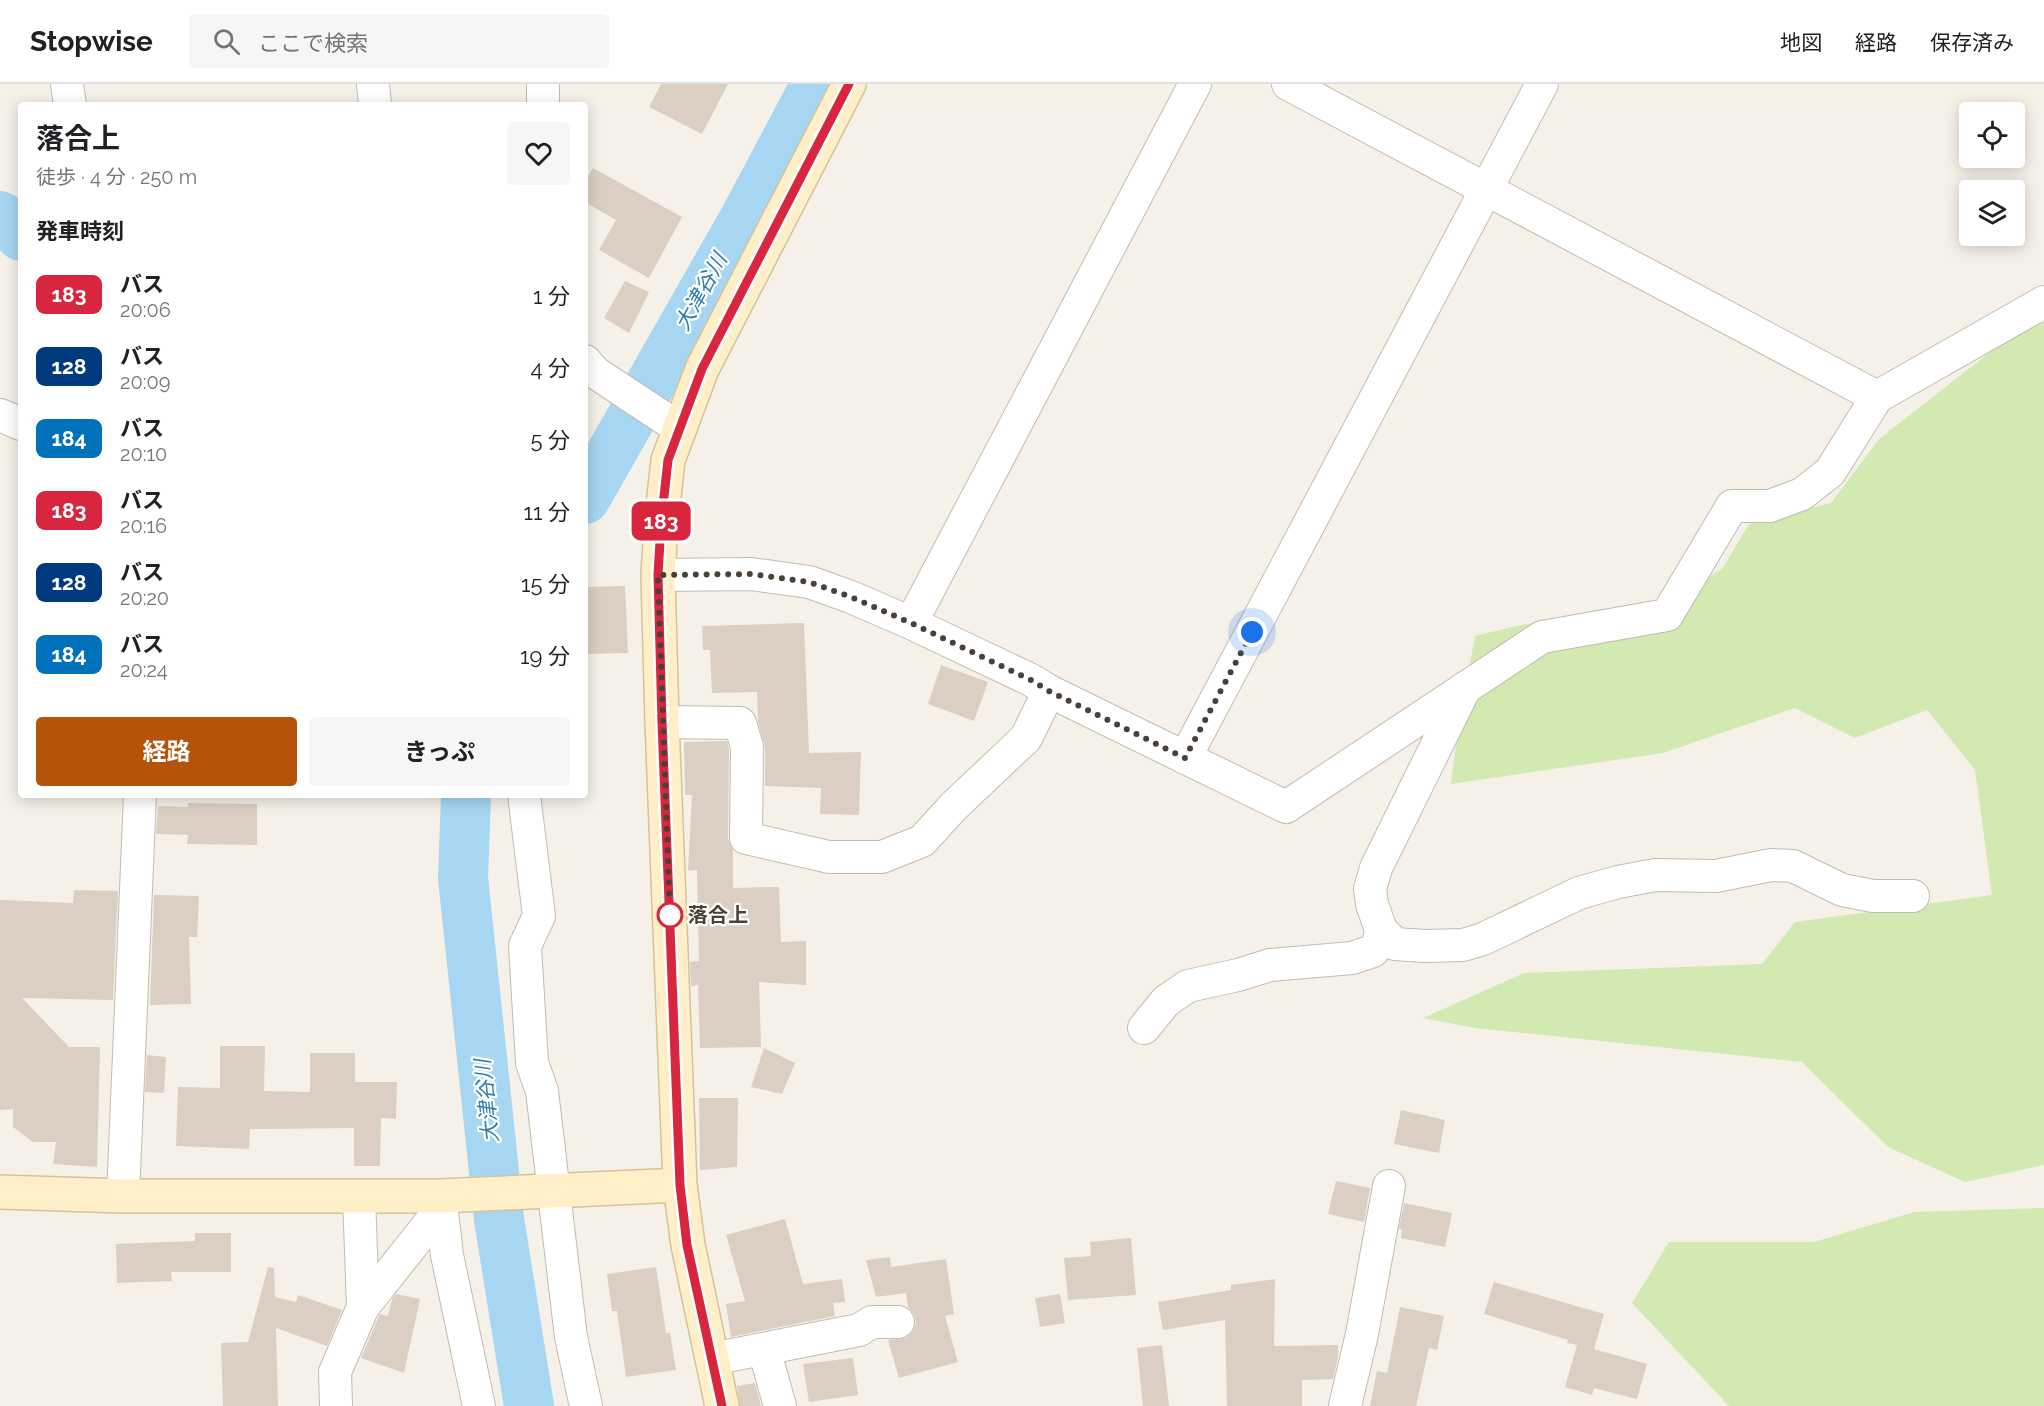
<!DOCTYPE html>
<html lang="ja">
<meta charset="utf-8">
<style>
:root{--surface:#fff;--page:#f6f6f6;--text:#202124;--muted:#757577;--line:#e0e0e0;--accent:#b45309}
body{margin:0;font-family:Raleway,"Noto Sans JP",sans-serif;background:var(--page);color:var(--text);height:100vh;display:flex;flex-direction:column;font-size:22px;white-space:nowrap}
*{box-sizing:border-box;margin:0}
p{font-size:20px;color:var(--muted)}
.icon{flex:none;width:33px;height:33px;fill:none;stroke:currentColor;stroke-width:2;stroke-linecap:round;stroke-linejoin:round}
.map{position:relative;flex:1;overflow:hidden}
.details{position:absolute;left:18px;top:18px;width:570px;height:696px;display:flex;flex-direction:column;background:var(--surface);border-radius:6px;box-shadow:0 3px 15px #0003}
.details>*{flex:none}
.badge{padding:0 12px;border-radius:9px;font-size:21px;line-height:39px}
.tools{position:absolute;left:1959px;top:18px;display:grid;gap:12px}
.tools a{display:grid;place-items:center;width:66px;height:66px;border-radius:6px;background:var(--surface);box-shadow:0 3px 15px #0003;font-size:30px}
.you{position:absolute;width:30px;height:30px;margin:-15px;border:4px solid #fff;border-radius:50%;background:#1a73e8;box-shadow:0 0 0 9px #1a73e833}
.map>.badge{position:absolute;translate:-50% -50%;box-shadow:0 0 0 3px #fff}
h2{padding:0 18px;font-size:22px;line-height:54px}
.round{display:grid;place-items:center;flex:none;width:63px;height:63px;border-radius:6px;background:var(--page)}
.summary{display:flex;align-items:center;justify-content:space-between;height:102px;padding:0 18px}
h1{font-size:28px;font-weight:700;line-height:45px}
.button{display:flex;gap:12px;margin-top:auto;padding:12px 18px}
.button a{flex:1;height:69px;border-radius:6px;background:var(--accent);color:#fff;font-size:24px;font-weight:700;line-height:69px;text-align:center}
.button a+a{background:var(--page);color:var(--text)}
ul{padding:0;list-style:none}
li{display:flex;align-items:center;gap:18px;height:72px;padding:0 18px}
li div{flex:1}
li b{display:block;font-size:22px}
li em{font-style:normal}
li .badge{min-width:66px;font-weight:700;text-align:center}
header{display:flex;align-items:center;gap:36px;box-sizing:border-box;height:84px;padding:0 30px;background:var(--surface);border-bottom:2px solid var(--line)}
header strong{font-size:28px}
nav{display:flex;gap:33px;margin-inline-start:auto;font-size:21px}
.search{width:420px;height:54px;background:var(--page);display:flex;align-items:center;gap:15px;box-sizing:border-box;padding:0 21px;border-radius:6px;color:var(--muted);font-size:22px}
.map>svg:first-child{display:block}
.green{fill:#d3e9b2}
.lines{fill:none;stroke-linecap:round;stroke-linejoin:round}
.river{stroke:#a6d6f1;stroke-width:50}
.building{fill:#dacfc2}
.street-casing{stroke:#c3bbaf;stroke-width:34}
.secondary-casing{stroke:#d5c299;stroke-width:36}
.street{stroke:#fff;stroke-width:32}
.secondary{stroke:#ffefc9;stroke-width:33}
.line-casing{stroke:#fff;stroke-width:14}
.line{stroke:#d7263d;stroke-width:9}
.walk{stroke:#494137;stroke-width:6;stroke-dasharray:0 10.8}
.stop-dot{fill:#fff;stroke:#d7263d;stroke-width:3}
.labels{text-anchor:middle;stroke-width:4.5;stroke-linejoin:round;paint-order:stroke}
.stop-label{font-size:20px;font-weight:bold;fill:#494137;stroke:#fff;text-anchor:start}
.water-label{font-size:21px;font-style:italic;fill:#2e7dae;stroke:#fff}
</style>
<header>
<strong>Stopwise</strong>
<div class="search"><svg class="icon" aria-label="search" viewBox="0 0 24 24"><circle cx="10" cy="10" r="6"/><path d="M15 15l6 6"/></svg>ここで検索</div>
<nav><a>地図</a><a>経路</a><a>保存済み</a></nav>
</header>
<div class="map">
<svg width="2044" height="1322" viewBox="0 0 2044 1322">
<rect width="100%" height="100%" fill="#f5f1e9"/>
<g class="green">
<path d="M 2044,226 L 2044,1081 L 1965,1098 L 1888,1063 L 1802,978 L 1475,944 L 1423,934 L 1524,889 L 1762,880 L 1795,838 L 1992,811 L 1975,686 L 1927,626 L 1855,654 L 1795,624 L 1663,669 L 1451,700 L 1458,644 L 1475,552 L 1516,542 L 1668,517 L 1722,485 L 1749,440 L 1831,419 L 1879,355 Z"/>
<path d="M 2044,1124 L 2044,1322 L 1729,1322 L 1632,1219 L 1669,1158 L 1814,1158 L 1914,1128 Z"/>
</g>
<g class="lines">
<g class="river">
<path d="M 0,132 L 21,152"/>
<path d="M 585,415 L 746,132 L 816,0"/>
<path d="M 466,711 L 463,794 L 499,1135 L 529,1322"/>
</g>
</g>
<g class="building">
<path d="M 661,0 L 728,0 L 702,50 L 649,23 Z"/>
<path d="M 593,84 L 682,133 L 649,194 L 599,166 L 616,136 L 585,118 L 585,98 Z"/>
<path d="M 625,197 L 649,208 L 629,249 L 604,234 Z"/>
<path d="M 625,502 L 628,569 L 585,570 L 585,503 Z"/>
<path d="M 804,539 L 809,669 L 861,668 L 859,731 L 820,730 L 821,704 L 765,702 L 765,663 L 758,638 L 757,608 L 712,609 L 710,566 L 703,566 L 702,542 Z"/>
<path d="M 941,581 L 988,598 L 974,637 L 928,620 Z"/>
<path d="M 727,657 L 729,665 L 728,754 L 733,766 L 733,804 L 779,803 L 781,858 L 806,857 L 806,901 L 759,898 L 761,963 L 700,964 L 698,901 L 691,902 L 690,878 L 699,877 L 697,786 L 688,787 L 692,711 L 685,711 L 684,658 Z"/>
<path d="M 188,719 L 257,720 L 257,761 L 187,760 L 188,751 L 156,750 L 158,722 L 188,723 Z"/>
<path d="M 74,806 L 118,807 L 113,916 L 22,914 L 69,963 L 100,963 L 97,1083 L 53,1080 L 56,1058 L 33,1058 L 13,1043 L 13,1025 L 0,1026 L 0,816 L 73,819 Z"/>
<path d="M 154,811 L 199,812 L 197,853 L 189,853 L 191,920 L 150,921 Z"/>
<path d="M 220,962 L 265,962 L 264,1007 L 310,1008 L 310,969 L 355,969 L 355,998 L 397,998 L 396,1035 L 381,1034 L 380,1082 L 354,1082 L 354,1044 L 250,1045 L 249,1065 L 176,1062 L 178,1003 L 220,1004 Z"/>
<path d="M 764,964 L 795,979 L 782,1010 L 751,1003 Z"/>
<path d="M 147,971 L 166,973 L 164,1009 L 145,1008 Z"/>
<path d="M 699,1014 L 738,1014 L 737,1083 L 700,1086 Z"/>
<path d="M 1401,1026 L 1445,1036 L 1439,1069 L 1394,1060 Z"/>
<path d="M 1336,1097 L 1370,1104 L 1364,1138 L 1328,1130 Z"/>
<path d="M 1404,1119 L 1452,1129 L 1445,1163 L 1401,1154 L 1402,1146 L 1399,1145 Z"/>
<path d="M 785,1135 L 803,1200 L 842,1195 L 845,1218 L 833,1219 L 835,1232 L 731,1253 L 726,1220 L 745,1217 L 726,1151 Z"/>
<path d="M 195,1149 L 231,1149 L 231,1188 L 171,1188 L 172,1197 L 117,1199 L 116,1160 L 195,1157 Z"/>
<path d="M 1131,1154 L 1136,1211 L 1068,1216 L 1064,1174 L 1091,1172 L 1090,1158 Z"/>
<path d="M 890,1173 L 891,1183 L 946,1175 L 954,1230 L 945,1232 L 958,1278 L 899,1294 L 888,1256 L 906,1254 L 913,1247 L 916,1239 L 914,1230 L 908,1223 L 906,1209 L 876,1213 L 866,1176 Z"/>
<path d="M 268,1183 L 274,1184 L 275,1213 L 296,1218 L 298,1211 L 342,1226 L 327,1262 L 276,1244 L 278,1322 L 223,1322 L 221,1259 L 248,1258 Z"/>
<path d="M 656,1183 L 666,1249 L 670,1249 L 676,1286 L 626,1293 L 617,1227 L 612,1227 L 607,1190 Z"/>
<path d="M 1275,1195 L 1274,1262 L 1338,1261 L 1338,1272 L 1333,1295 L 1302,1296 L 1302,1322 L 1227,1322 L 1225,1236 L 1163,1246 L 1158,1218 L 1231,1206 L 1231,1201 Z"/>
<path d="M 1494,1198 L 1604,1230 L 1594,1265 L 1647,1280 L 1637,1315 L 1594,1304 L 1592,1311 L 1565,1303 L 1577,1261 L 1567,1259 L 1568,1256 L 1484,1230 Z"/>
<path d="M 396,1210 L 420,1215 L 404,1289 L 361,1274 L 379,1232 L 380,1230 L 388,1232 L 392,1215 Z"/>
<path d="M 1060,1210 L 1065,1239 L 1040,1243 L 1035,1214 Z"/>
<path d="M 1400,1223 L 1444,1232 L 1437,1266 L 1429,1264 L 1416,1322 L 1370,1322 L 1377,1287 L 1387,1289 Z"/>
<path d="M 1162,1261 L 1169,1322 L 1143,1322 L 1137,1264 Z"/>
<path d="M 853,1274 L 858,1311 L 809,1318 L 803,1280 Z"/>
<path d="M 755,1299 L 761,1322 L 740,1322 L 737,1302 Z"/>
</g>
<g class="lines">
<g class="street-casing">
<g id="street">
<path d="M 67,0 L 70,21"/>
<path d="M 373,0 L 375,21"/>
<path d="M 543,0 L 543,21"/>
<path d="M 1288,0 L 1877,313"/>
<path d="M 585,277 L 596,289 L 679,344"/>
<path d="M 0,331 L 21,340"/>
<path d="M 658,491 L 751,490 L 809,498 L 851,513 L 911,539 L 1031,596 L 1049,607 L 1286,723 L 1542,553 L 1667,531 L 1732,422 L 1770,422 L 1802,410 L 1830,388 L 1877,313 L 2044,218"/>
<path d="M 911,539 L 1195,0"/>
<path d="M 662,638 L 740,639 L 747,663 L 746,754 L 829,773 L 882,773 L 922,757 L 954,722 L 1026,654 L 1049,607"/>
<path d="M 1185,674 L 1542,0"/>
<path d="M 524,711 L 539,832 L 525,862 L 532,979 L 542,1007 L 571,1253 L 586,1322"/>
<path d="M 1381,846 L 1395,860 L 1425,862 L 1463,861 L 1483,855 L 1579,809 L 1618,798 L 1655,791 L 1716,792 L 1771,781 L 1793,782 L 1842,806 L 1873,812 L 1913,812"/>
<path d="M 1144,944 L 1166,917 L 1188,902 L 1238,891 L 1270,881 L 1352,874 L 1373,867 L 1379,858 L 1381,846 L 1372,820 L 1370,805 L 1376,784 L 1465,604"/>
<path d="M 123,1112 L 140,711"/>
<path d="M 440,1112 L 447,1171 L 479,1322"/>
<path d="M 363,1223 L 441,1125"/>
<path d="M 764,1265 L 780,1322"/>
<path d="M 712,1275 L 859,1246 L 872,1238 L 898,1238"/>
<path d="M 336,1322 L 335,1288 L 363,1223 L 359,1112"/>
<path d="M 1345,1322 L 1362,1250 L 1389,1102"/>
</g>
</g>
<g class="secondary-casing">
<g id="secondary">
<path d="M 0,1108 L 123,1112 L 440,1112 L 680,1101"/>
<path d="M 722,1322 L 688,1161 L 680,1101 L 662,638 L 658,491 L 661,440 L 668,376 L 702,285 L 849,0"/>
</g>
</g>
<use href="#street" class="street"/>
<use href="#secondary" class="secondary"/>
</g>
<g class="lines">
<g class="line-casing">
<path id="line" d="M 722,1322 L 687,1161 L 680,1101 L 662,638 L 658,491 L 661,440 L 668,376 L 702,285 L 849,0"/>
</g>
<use href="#line" class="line"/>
<path class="walk" d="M 670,831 L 658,491 L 751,490 L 809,498 L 851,513 L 911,539 L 1031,596 L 1049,607 L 1185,674 L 1252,548"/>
</g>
<circle class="stop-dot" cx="670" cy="831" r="12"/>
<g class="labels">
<g class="stop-label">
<text x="688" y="838">落合上</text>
</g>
<g class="water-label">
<text transform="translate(701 208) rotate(-61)" y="7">大津谷川</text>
<text transform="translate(487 1017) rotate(-96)" y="7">大津谷川</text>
</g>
</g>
</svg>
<div class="tools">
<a><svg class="icon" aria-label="locate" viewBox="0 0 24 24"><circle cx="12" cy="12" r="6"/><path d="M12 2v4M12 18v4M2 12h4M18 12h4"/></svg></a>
<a><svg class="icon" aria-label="layers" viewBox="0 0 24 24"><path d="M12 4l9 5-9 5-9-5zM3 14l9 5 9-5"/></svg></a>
</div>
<div class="you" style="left:1252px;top:548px"></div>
<b class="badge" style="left:661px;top:437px;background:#d7263d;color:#fff">183</b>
<section class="details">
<div class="summary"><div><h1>落合上</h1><p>徒歩 · 4 分 · 250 m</p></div><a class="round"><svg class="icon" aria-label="heart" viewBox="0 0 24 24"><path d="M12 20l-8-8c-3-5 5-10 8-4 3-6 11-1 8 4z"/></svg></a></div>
<h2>発車時刻</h2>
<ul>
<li><span class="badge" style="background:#d7263d;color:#fff">183</span><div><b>バス</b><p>20:06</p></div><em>1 分</em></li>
<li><span class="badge" style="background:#003b80;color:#fff">128</span><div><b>バス</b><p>20:09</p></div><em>4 分</em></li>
<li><span class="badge" style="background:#0072bc;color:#fff">184</span><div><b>バス</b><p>20:10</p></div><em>5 分</em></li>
<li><span class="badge" style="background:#d7263d;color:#fff">183</span><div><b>バス</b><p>20:16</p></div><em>11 分</em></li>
<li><span class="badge" style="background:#003b80;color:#fff">128</span><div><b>バス</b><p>20:20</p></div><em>15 分</em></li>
<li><span class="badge" style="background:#0072bc;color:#fff">184</span><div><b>バス</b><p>20:24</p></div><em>19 分</em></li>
</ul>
<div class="button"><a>経路</a><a>きっぷ</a></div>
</section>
</div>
